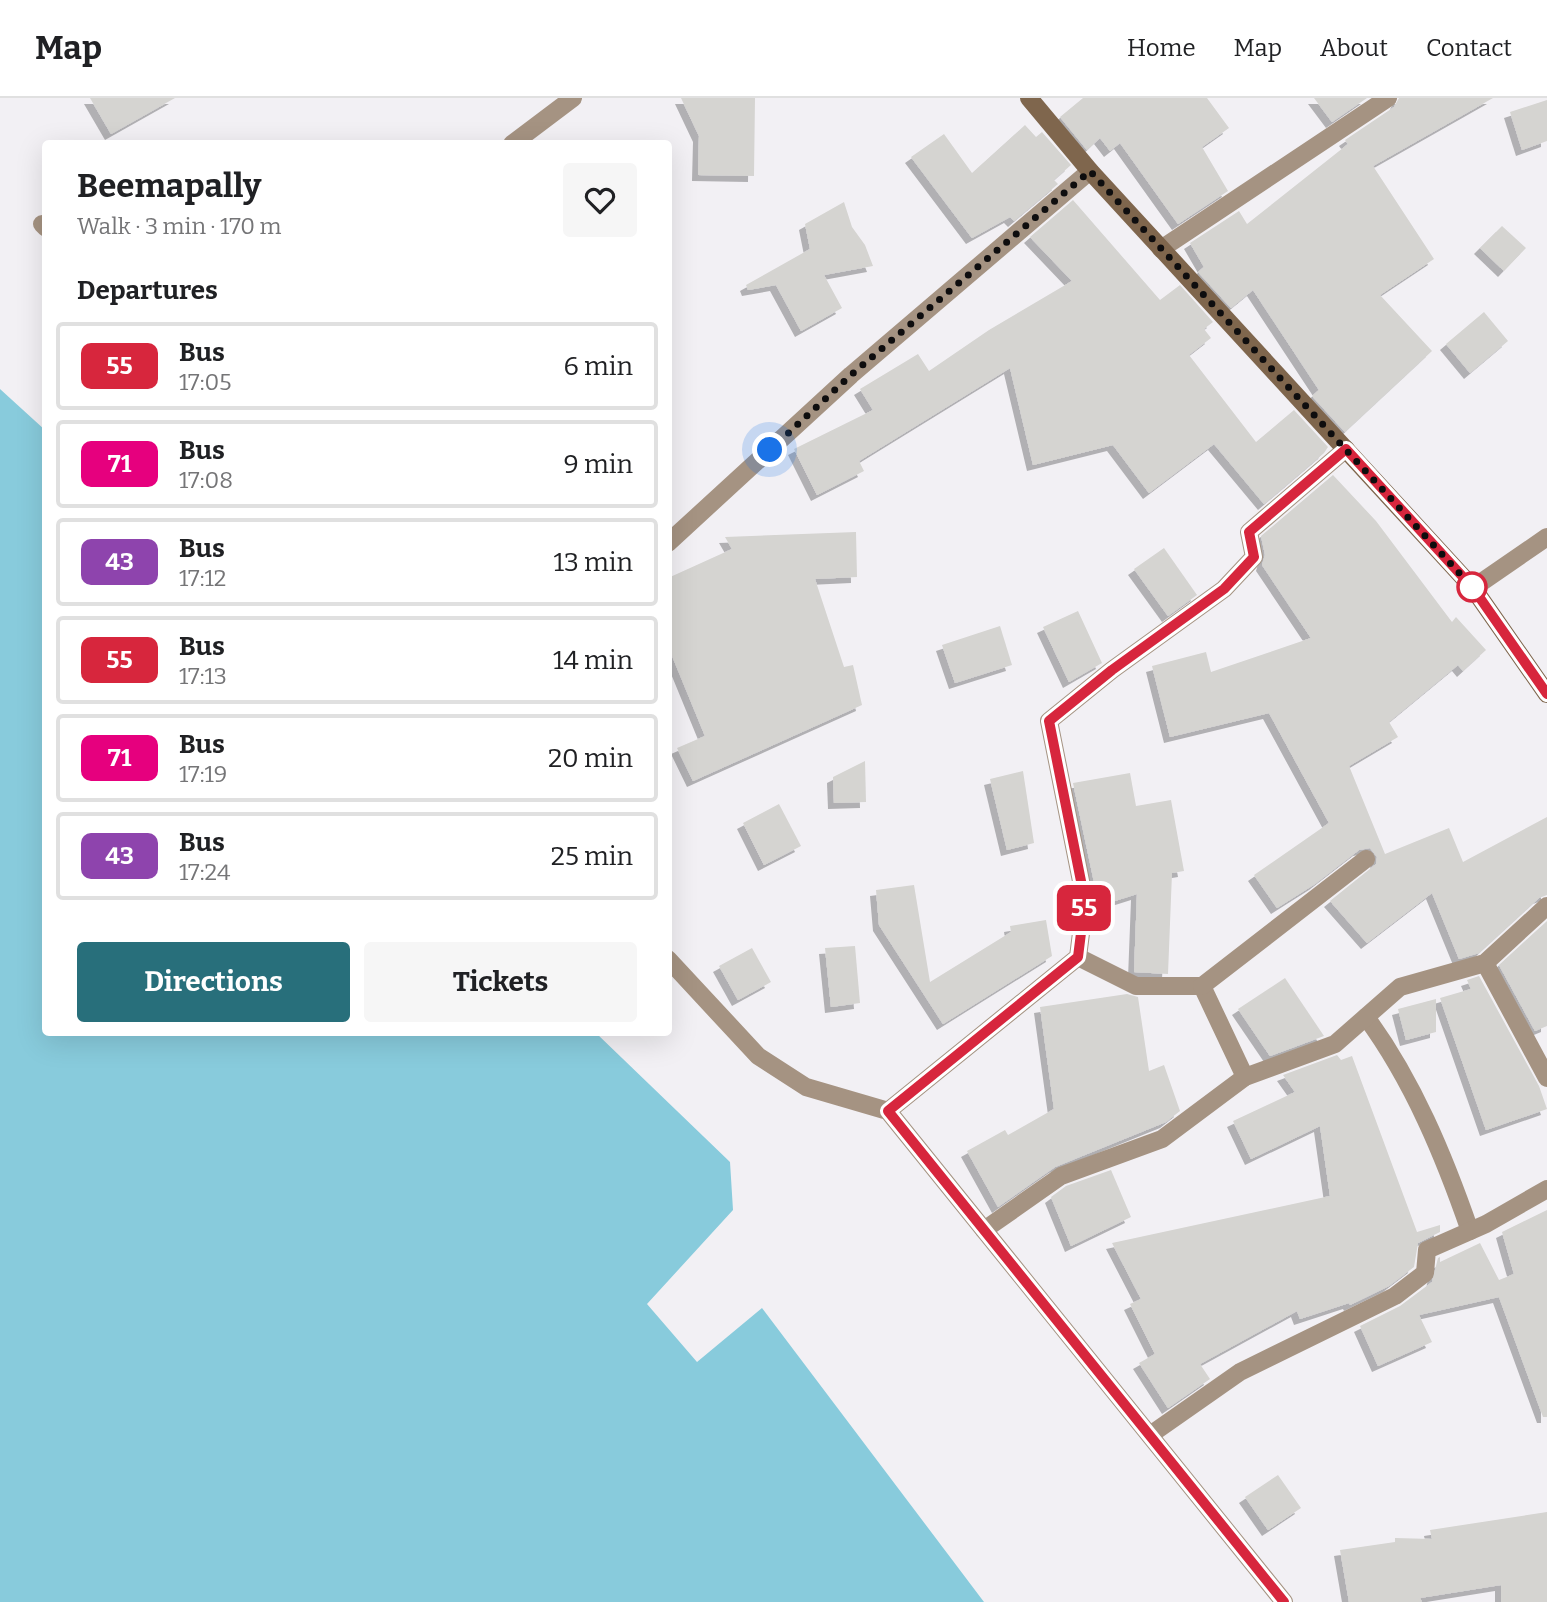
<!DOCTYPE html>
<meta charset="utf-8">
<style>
:root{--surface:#fff;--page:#f6f6f6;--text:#202124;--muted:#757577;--line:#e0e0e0;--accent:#286f7b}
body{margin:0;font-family:Bitter,serif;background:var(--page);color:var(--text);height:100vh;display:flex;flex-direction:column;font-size:26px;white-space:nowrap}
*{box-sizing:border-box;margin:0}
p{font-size:23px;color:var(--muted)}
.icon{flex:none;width:38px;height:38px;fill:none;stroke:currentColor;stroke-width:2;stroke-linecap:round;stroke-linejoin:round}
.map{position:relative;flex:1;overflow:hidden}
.side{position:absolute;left:42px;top:42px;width:630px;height:896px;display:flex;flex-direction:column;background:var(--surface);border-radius:7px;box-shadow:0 7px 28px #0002}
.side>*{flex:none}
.badge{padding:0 14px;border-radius:10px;font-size:24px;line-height:46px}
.you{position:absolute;width:35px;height:35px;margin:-18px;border:5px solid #fff;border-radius:50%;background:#1a73e8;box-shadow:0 0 0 10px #1a73e833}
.map>.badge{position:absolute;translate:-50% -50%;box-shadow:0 0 0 4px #fff}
h2{padding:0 35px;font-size:26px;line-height:63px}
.round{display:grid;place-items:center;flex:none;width:74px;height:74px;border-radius:7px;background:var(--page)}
.head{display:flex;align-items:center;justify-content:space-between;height:119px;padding:0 35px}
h1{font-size:33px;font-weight:700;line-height:52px}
.action{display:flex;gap:14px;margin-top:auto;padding:14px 35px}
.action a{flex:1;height:80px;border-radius:7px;background:var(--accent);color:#fff;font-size:28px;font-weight:700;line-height:80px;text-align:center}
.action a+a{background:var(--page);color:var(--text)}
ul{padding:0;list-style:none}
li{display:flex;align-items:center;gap:21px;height:88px;margin:0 14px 10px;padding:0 21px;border:4px solid var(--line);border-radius:7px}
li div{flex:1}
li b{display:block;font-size:26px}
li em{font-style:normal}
li .badge{min-width:77px;font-weight:700;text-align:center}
header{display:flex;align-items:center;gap:42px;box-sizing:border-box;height:98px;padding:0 35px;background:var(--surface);border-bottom:2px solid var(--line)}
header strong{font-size:33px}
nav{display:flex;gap:38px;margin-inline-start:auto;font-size:24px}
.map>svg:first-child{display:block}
.water{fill:#88cbdc}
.building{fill:#d5d4d1;filter:url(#shadow)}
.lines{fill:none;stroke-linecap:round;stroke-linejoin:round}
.service{stroke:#a59382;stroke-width:18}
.minor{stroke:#a59382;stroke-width:18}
.secondary{stroke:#7f664d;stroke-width:18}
.line-casing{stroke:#fff;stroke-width:16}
.line{stroke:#d7263d;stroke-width:10}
.walk{stroke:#0e0d0e;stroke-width:7;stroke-dasharray:0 12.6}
.stop-dot{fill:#fff;stroke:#d7263d;stroke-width:3.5}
</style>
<header>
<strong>Map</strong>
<nav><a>Home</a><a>Map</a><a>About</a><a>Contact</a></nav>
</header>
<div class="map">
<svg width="1547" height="1504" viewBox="0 0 1547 1504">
<defs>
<filter id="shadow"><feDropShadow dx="-6" dy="6" stdDeviation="0" flood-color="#0004"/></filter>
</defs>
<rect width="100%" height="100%" fill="#f2f0f4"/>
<path class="water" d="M 0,291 L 45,332 L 46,934 L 596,935 L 730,1064 L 733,1112 L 647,1206 L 697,1264 L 762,1210 L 984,1504 L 0,1504 Z"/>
<g class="building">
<path d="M 90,0 L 175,0 L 111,36 Z"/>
<path d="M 681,0 L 755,0 L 754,78 L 698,77 L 699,38 Z"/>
<path d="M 1083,0 L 1207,0 L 1229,30 L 1202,49 L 1228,93 L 1178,126 L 1120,45 L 1110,53 L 1100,40 L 1087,52 L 1060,19 Z"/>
<path d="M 1314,0 L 1367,0 L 1332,24 Z"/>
<path d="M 1399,0 L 1493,0 L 1373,68 L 1434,161 L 1380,197 L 1432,253 L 1345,334 L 1312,298 L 1319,292 L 1253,192 L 1231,210 L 1198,174 L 1204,169 L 1190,145 L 1239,113 L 1247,126 L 1348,46 L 1345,42 L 1394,9 Z"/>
<path d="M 1547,2 L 1547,43 L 1522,52 L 1510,14 Z"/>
<path d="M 1025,27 L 1036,39 L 1042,34 L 1071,67 L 1054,82 L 1058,86 L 1014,123 L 1010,119 L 972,140 L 911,59 L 944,36 L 972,75 Z"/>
<path d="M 1073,102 L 1160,202 L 1180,187 L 1213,224 L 1204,231 L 1211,240 L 1189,257 L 1256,344 L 1294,312 L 1328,349 L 1324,355 L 1264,406 L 1214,346 L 1149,395 L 1113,347 L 1033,367 L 1010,270 L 859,363 L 864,373 L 817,397 L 794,351 L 873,312 L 860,291 L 918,256 L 929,273 L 989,232 L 1072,183 L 1030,139 Z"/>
<path d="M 844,104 L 852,129 L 865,147 L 873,168 L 824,177 L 842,210 L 801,233 L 776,187 L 748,192 L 746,187 L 810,151 L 805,126 Z"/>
<path d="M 1502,128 L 1526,150 L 1504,173 L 1480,150 Z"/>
<path d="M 1484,214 L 1508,243 L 1470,275 L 1446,246 Z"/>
<path d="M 1333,377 L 1376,423 L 1452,524 L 1456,519 L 1486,552 L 1463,573 L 1458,567 L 1389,624 L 1398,639 L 1349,668 L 1385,756 L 1449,730 L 1463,764 L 1547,719 L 1547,797 L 1539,800 L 1479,855 L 1459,861 L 1432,795 L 1367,845 L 1330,803 L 1376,766 L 1377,759 L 1370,750 L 1359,752 L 1315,786 L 1277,810 L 1254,777 L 1329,725 L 1269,615 L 1170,639 L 1152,568 L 1206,554 L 1211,574 L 1311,540 L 1262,467 L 1265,457 L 1261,438 Z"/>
<path d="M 856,434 L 857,479 L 815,481 L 844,569 L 853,567 L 862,607 L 693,683 L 677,650 L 705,638 L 668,548 L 668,480 L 732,451 L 725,439 Z"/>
<path d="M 1164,450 L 1197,497 L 1168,518 L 1134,471 Z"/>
<path d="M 1078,513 L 1102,565 L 1069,584 L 1043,529 Z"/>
<path d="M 1000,528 L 1012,567 L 955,585 L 942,547 Z"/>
<path d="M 865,663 L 866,704 L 834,705 L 833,679 Z"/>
<path d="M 1023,673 L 1034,745 L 1007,752 L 990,681 Z"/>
<path d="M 1130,675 L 1136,708 L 1171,702 L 1184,773 L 1172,775 L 1168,876 L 1134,874 L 1137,796 L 1099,808 L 1073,685 Z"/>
<path d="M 779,706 L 801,748 L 764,767 L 743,725 Z"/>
<path d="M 914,787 L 930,884 L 1011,834 L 1010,828 L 1046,822 L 1052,858 L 943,926 L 879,827 L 876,792 Z"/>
<path d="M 1547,823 L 1547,928 L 1535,933 L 1499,867 Z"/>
<path d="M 855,848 L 860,905 L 831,909 L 825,850 Z"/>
<path d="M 752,850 L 771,884 L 738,902 L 719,868 Z"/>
<path d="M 1479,878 L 1539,988 L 1547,1011 L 1486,1032 L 1440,900 L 1471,891 L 1467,882 Z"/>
<path d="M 1285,880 L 1324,938 L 1270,958 L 1238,911 Z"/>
<path d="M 1127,896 L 1138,899 L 1149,973 L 1164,967 L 1180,1013 L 1166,1024 L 1055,1069 L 998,1109 L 967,1053 L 1005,1032 L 1008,1037 L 1054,1011 L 1040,909 Z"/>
<path d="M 1436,901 L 1436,934 L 1406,942 L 1398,911 Z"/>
<path d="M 1337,957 L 1341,962 L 1352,958 L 1417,1134 L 1440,1127 L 1440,1134 L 1418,1145 L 1414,1169 L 1389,1188 L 1350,1207 L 1349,1205 L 1300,1221 L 1297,1213 L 1200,1266 L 1210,1281 L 1168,1310 L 1139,1265 L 1155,1256 L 1130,1206 L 1141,1201 L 1112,1145 L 1330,1098 L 1320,1028 L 1251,1061 L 1233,1023 L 1295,994 L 1283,977 Z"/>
<path d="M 1111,1072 L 1131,1119 L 1071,1148 L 1051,1099 L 1066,1088 Z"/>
<path d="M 1547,1112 L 1547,1319 L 1543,1319 L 1499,1199 L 1419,1217 L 1432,1244 L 1378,1268 L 1360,1228 L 1400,1208 L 1432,1184 L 1438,1160 L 1440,1159 L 1440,1164 L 1480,1145 L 1499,1182 L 1514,1176 L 1502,1134 Z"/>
<path d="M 1278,1377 L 1301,1410 L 1268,1432 L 1245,1399 Z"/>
<path d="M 1547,1414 L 1547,1504 L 1501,1504 L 1501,1487 L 1420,1500 L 1422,1504 L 1349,1504 L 1340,1452 L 1395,1444 L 1395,1440 L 1432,1441 L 1430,1432 Z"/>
</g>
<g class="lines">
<g class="service">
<path d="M 1161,151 L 1388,0"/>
<path d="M 1473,490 L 1547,439"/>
</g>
<g class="minor">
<path d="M 512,46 L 573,0"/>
<path d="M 42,126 L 46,130"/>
<path d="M 668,445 L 851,277 L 1090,73"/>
<path d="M 1078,859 L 1136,888 L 1202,888 L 1245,979"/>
<path d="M 668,861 L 758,958 L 806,989 L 888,1013 L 1284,1504"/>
<path d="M 1485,865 L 1547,980"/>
<path d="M 1202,888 L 1366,761"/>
<path d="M 1366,919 C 1413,983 1444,1058 1470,1133"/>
<path d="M 888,1013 L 1078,859 L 1085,803 L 1049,623 L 1112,572 L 1224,491 L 1254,459 L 1249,434 L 1346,351"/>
<path d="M 984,1132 L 1061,1078 L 1162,1041 L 1245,979 L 1335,946 L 1400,889 L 1485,865 L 1547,808"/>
<path d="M 1150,1337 L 1240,1274 L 1395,1198 L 1425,1175 L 1427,1152 L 1486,1126 L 1547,1091"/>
</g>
<path class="secondary" d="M 1029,0 L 1090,73 L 1473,490 L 1547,596"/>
</g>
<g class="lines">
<g class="line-casing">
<path id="line" d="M 1284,1504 L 888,1013 L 1078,859 L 1085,803 L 1049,623 L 1112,572 L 1224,491 L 1254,459 L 1249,434 L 1346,351 L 1473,490 L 1547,596"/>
</g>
<use href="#line" class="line"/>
<path class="walk" d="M 770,352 L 851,277 L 1090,73 L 1472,489"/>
</g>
<circle class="stop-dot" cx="1472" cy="489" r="14"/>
</svg>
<div class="you" style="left:770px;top:352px"></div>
<b class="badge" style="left:1084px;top:810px;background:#d7263d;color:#fff">55</b>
<section class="side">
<div class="head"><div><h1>Beemapally</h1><p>Walk · 3 min · 170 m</p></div><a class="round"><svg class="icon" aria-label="heart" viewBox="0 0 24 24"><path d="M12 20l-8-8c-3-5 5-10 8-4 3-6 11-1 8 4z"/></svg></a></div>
<h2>Departures</h2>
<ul>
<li><span class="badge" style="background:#d7263d;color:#fff">55</span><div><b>Bus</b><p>17:05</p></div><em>6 min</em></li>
<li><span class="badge" style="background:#e6007e;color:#fff">71</span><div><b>Bus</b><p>17:08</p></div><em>9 min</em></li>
<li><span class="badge" style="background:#8e44ad;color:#fff">43</span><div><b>Bus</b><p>17:12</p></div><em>13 min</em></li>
<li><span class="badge" style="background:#d7263d;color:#fff">55</span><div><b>Bus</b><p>17:13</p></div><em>14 min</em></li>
<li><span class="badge" style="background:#e6007e;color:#fff">71</span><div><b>Bus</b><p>17:19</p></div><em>20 min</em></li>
<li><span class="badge" style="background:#8e44ad;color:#fff">43</span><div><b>Bus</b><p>17:24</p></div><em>25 min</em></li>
</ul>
<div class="action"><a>Directions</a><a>Tickets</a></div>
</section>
</div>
